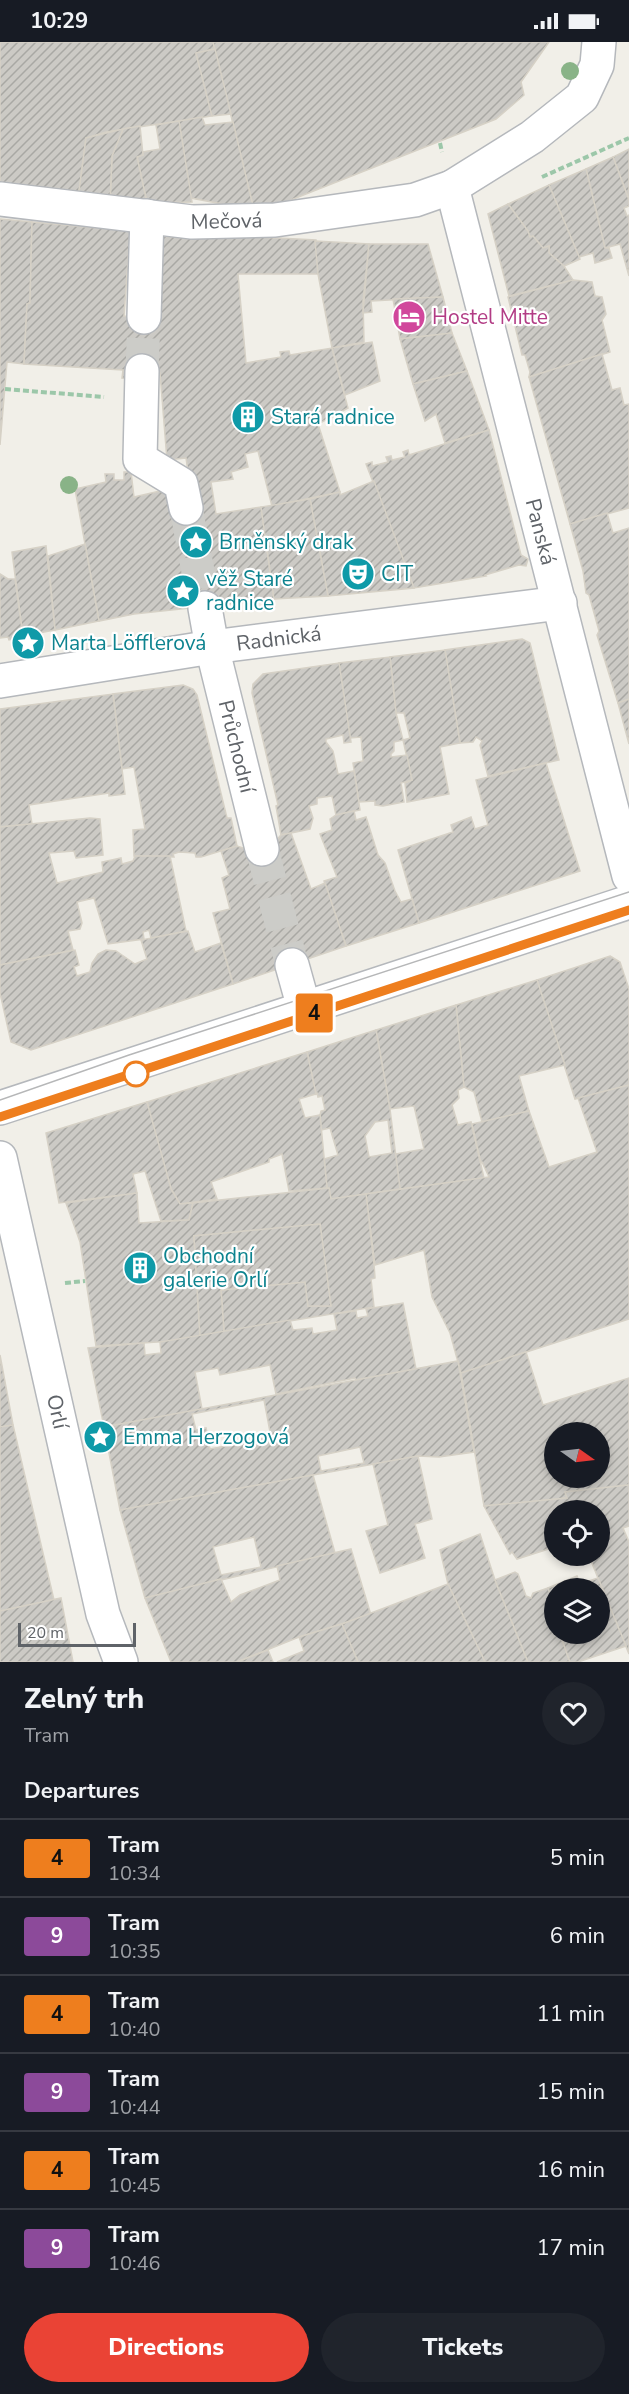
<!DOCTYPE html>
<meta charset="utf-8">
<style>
:root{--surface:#171b24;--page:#20242c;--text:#f1f3f6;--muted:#9ea1a6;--line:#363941;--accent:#ea4335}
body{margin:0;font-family:"Nunito Sans",sans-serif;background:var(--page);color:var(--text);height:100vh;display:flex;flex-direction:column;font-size:22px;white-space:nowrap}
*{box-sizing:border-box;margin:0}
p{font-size:20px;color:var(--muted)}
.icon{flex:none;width:33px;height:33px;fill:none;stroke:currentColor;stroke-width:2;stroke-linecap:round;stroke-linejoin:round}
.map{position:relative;height:1620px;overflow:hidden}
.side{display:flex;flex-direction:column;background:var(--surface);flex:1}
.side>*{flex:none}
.badge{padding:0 12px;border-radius:4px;font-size:21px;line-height:39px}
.needle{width:39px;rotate:104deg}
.controls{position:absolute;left:544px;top:1380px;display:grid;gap:12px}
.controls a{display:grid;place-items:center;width:66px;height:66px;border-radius:50%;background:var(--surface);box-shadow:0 3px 9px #0003;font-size:30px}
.scale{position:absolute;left:18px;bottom:15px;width:118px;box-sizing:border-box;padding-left:6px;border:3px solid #5f6368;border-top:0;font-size:16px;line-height:21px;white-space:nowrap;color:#5f6368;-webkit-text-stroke:4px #fff;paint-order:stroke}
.map>.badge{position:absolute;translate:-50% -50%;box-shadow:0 0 0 3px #fff}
h2{padding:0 24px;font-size:22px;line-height:54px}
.round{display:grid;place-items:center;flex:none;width:63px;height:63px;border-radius:32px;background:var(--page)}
.overview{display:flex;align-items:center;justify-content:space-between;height:102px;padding:0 24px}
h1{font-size:28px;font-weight:800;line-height:45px}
.button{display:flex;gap:12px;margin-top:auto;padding:12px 24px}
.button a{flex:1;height:69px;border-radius:36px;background:var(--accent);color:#fff;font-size:24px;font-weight:800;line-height:69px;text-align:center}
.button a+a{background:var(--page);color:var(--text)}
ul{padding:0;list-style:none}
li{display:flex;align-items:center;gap:18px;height:78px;padding:0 24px;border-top:2px solid var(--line)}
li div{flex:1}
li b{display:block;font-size:22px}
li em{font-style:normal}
li .badge{min-width:66px;font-weight:700;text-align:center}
.status{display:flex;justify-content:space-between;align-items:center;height:42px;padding:0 30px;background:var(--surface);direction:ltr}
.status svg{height:16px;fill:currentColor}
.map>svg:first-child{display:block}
.building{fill:url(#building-hatch);stroke:#d6d1c6;stroke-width:1.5;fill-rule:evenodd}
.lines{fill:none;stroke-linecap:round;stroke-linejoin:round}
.minor-tunnel{stroke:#ccccc8;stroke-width:33;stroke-dasharray:33 16;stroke-linecap:butt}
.minor-casing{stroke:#b5b8bc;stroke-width:36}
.path{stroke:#9cc7a9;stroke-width:4;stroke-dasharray:6 3;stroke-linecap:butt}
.minor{stroke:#fff;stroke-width:33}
.tram{stroke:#b6b7b8;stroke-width:1.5}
.tree{fill:#89b387}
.line-casing{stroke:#fff;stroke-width:14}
.line{stroke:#ee7e1e;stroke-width:9}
.stop-dot{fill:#fff;stroke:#ee7e1e;stroke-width:3}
.labels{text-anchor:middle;stroke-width:4.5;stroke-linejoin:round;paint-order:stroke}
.street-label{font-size:21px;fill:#5f6368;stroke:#fff}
.hotel-label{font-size:21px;fill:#b23c85;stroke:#fff;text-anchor:start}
.culture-label{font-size:21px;fill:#0d838f;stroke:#fff;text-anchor:start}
</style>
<div class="status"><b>10:29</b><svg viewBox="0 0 49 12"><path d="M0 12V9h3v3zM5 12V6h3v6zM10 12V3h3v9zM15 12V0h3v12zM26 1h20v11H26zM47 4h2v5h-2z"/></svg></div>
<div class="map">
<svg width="629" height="1620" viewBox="0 0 629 1620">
<defs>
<pattern id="building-hatch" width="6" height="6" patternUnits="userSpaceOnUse" patternTransform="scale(1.5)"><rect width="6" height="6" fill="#cccac5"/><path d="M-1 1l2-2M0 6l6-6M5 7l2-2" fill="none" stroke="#a9a8a4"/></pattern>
</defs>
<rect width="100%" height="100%" fill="#f1efe8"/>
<g class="building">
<path d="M 0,0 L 213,0 L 215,7 L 196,11 L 212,74 L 106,90 L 86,96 L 78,157 L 0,140 Z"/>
<path d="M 213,0 L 549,0 L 521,40 L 524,53 L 496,77 L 263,169 L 254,168 Z"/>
<path d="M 215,7 L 231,72 L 212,74 L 196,11 Z"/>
<path d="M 202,75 L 205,83 L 233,80 L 254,168 L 191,156 L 179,79 Z"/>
<path d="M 179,79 L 192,160 L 147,161 L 137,115 L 143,113 L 143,110 L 160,107 L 156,83 Z"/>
<path d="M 140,84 L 143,113 L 137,115 L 147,161 L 110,163 L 112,114 L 123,87 Z"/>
<path d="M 123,87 L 112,114 L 110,161 L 78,157 L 86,96 Z"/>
<path d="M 629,107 L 629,158 L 613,115 Z"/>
<path d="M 613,115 L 629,158 L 629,164 L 624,166 L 627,174 L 629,173 L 629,234 L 620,202 L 605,206 L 586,127 Z"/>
<path d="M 586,127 L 605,206 L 609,206 L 612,216 L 595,221 L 593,211 L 579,215 L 549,143 Z"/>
<path d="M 549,143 L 580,217 L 564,224 L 549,211 L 549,204 L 543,206 L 533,194 L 530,195 L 528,189 L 508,162 Z"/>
<path d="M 508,162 L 528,189 L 530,195 L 533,194 L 543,206 L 549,204 L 549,211 L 564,224 L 573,238 L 509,254 L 488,172 Z"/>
<path d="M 0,177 L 32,180 L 30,261 L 27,262 L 24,322 L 7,320 L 0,403 Z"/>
<path d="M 32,180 L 130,189 L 124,274 L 157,276 L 160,194 L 195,195 L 197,192 L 316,198 L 318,232 L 238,232 L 246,321 L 281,315 L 280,310 L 289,309 L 290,313 L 332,306 L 348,366 L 318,382 L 340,450 L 272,464 L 258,409 L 245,412 L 248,425 L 231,430 L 233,437 L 211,440 L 216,472 L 261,465 L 274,557 L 134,572 L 99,579 L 75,447 L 106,440 L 105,432 L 114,432 L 114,438 L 124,438 L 124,430 L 131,430 L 134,455 L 164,448 L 193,464 L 186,416 L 167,418 L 160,331 L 135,329 L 134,337 L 122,336 L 123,328 L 24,322 L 27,262 L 30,261 Z"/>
<path d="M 315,199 L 369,202 L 363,259 L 364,300 L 332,306 L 318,232 Z"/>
<path d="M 369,202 L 428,202 L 443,255 L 371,259 L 372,270 L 363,271 Z"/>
<path d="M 573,238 L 592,240 L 595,254 L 602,255 L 606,272 L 602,278 L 610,310 L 529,335 L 530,330 L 525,313 L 522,313 L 508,255 Z"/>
<path d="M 443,255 L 452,291 L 400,297 L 393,257 Z"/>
<path d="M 452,291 L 467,329 L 413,342 L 400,297 Z"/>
<path d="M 372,300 L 380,339 L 345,353 L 332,306 Z"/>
<path d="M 602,312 L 612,348 L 620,346 L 624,363 L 629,362 L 629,466 L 570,482 L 529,335 Z"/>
<path d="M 467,329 L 489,388 L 445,401 L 436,372 L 425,379 L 413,342 Z"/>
<path d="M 489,388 L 521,513 L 528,517 L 526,524 L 519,523 L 485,533 L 486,534 L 414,546 L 366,422 L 372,420 L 372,424 L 388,420 L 386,415 L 391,414 L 392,418 L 405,415 L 403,410 L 408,408 L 409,413 Z"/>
<path d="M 374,439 L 414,546 L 328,554 L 310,457 L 340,450 L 340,453 Z"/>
<path d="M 310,457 L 328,554 L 274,557 L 261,465 Z"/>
<path d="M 607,471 L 613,491 L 629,486 L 629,657 L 618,661 L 597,593 L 599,589 L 589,553 L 586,551 L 583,529 L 570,482 Z"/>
<path d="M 85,502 L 99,579 L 55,588 L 48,514 Z"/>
<path d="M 46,504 L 55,588 L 23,594 L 12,510 Z"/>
<path d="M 0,532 L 8,537 L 15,537 L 23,595 L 9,598 L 8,595 L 0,596 Z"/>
<path d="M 522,597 L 530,601 L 559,718 L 488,734 L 480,703 L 482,699 L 476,695 L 473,700 L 460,701 L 445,608 Z"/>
<path d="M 445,608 L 460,701 L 440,705 L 449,752 L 407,760 L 405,741 L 412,738 L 403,698 L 410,696 L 404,671 L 396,671 L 390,615 Z"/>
<path d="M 390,615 L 396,671 L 403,698 L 394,700 L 394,709 L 391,712 L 391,715 L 407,713 L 412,738 L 401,741 L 404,760 L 383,764 L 375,763 L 375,759 L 359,760 L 353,721 L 363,719 L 361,695 L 350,696 L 339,621 Z"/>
<path d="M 339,621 L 351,700 L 344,701 L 343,693 L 326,697 L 326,700 L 333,709 L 338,732 L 354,729 L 360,768 L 336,773 L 332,754 L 317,756 L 317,762 L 309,764 L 313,776 L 310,787 L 281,793 L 276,764 L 278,763 L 252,651 L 253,642 L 263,632 Z"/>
<path d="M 183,643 L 193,647 L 197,653 L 227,776 L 231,776 L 237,804 L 201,815 L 196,815 L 195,811 L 179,810 L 173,812 L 174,815 L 134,814 L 133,788 L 145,787 L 134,725 L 122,727 L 113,652 Z"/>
<path d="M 113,652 L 125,752 L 109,754 L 109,751 L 29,763 L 32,782 L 0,785 L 0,667 Z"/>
<path d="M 629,657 L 629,702 L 618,661 Z"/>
<path d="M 546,721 L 580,829 L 419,881 L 398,808 L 453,790 L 451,783 L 471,775 L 475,787 L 488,783 L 476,738 Z"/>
<path d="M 354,769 L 356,778 L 366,775 L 378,813 L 385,821 L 395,849 L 401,860 L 412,857 L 419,881 L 346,904 L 324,839 L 337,835 L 320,792 L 332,788 L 330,777 L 336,773 Z"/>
<path d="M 90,776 L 100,777 L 103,813 L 76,816 L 74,809 L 49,811 L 57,841 L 103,830 L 102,820 L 121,816 L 122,822 L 133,819 L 135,814 L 170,814 L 186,889 L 151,896 L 149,888 L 143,890 L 144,897 L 108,902 L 94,856 L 77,860 L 82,881 L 80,887 L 68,889 L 73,908 L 0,923 L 0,785 Z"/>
<path d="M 291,791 L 311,847 L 325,841 L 346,904 L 233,942 L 213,871 L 230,867 L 222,836 L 229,833 L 221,809 L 237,804 L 252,809 L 270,805 L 281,793 Z"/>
<path d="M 188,889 L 195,910 L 221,901 L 233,942 L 31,1008 L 11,1000 L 0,951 L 0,923 L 75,908 L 79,923 L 74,925 L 77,934 L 90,930 L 92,921 L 98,912 L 106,908 L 116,909 L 135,922 L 147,917 L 141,898 Z"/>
<path d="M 610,914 L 620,920 L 629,947 L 629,1043 L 575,1057 L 537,938 Z"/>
<path d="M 537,938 L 565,1023 L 519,1034 L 529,1069 L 482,1080 L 474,1050 L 464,1045 L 456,963 Z"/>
<path d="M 456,963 L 464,1045 L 458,1048 L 459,1056 L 452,1063 L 458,1083 L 471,1080 L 484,1136 L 400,1147 L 395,1112 L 424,1107 L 414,1064 L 390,1067 L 376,988 Z"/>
<path d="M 376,988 L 390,1067 L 400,1147 L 331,1157 L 329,1146 L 327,1146 L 324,1117 L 338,1113 L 330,1086 L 321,1088 L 320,1073 L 321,1069 L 325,1068 L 322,1054 L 318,1055 L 317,1051 L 316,1052 L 307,1010 ZM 388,1078 L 392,1111 L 369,1115 L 365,1094 L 375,1080 Z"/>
<path d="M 307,1010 L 316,1052 L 299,1057 L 305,1076 L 320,1073 L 327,1146 L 289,1149 L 282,1112 L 269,1117 L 269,1120 L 211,1140 L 217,1157 L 180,1162 L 171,1147 L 147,1060 Z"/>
<path d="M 629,1043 L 629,1277 L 461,1331 L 450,1291 L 432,1255 L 424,1208 L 375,1223 L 366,1152 L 489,1135 L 482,1120 L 481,1121 L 472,1082 L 529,1069 L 549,1125 L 597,1110 L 578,1056 Z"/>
<path d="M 147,1060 L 171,1147 L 180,1162 L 193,1161 L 189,1178 L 161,1179 L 145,1129 L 133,1132 L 137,1151 L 59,1161 L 46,1091 Z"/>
<path d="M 329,1146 L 331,1157 L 366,1152 L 374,1222 L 375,1236 L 371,1237 L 374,1265 L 224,1290 L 221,1248 L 305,1240 L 308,1264 L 331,1264 L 320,1182 L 194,1194 L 200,1294 L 173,1299 L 96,1304 L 80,1200 L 66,1161 L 137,1151 L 139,1181 L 189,1178 L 193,1161 Z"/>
<path d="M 320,1182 L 331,1264 L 308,1264 L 305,1240 L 221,1248 L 224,1290 L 200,1294 L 194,1194 Z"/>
<path d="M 403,1261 L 416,1327 L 356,1338 L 355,1336 L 276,1352 L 270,1323 L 220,1333 L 218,1326 L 195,1330 L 202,1367 L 104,1385 L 88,1306 L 144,1301 L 145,1313 L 161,1311 L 160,1300 L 290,1278 L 293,1288 L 312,1286 L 313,1292 L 337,1288 L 334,1272 L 356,1269 L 357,1276 L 368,1274 L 366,1267 Z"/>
<path d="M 526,1310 L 543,1363 L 629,1336 L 629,1443 L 565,1450 L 567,1456 L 484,1464 L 461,1331 ZM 555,1390 L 600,1390 L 600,1436 L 555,1436 Z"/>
<path d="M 0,1313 L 13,1383 L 0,1385 Z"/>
<path d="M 458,1319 L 474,1410 L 439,1415 L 418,1414 L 120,1468 L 104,1385 ZM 264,1358 L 271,1395 L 210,1407 L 206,1386 L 196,1388 L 192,1372 ZM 360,1405 L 364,1421 L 321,1429 L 318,1414 Z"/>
<path d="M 13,1383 L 54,1558 L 0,1569 L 0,1385 Z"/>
<path d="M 418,1414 L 432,1477 L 415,1482 L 425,1516 L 380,1531 L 366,1489 L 388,1483 L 373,1422 Z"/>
<path d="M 313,1433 L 335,1511 L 145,1556 L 120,1468 ZM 254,1495 L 261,1525 L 221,1533 L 213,1505 Z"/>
<path d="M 629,1443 L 629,1484 L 623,1486 L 629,1500 L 629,1612 L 589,1514 L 600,1514 L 600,1468 L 555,1468 L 555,1505 L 517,1517 L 512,1510 L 510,1512 L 484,1464 L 567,1456 L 565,1450 Z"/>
<path d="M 480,1492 L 495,1538 L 528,1620 L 485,1620 L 448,1542 L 440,1508 Z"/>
<path d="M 351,1507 L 371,1573 L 299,1595 L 237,1620 L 171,1620 L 145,1556 L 221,1537 L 231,1560 L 240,1553 L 280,1538 L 277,1524 Z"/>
<path d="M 515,1530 L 518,1532 L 526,1554 L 531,1556 L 533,1551 L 548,1546 L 555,1563 L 555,1592 L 560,1592 L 570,1620 L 528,1620 L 495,1538 Z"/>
<path d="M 577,1534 L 580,1542 L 598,1536 L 626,1604 L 578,1620 L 570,1620 L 560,1592 L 600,1592 L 600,1546 L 555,1546 L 555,1563 L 548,1546 Z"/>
<path d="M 448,1542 L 485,1620 L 358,1620 L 342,1582 Z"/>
<path d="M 61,1556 L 73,1620 L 0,1620 L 0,1569 Z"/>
<path d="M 342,1582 L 358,1620 L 277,1620 L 304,1609 L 299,1595 Z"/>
<path d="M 268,1608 L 273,1620 L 237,1620 Z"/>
</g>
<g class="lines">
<g class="minor-tunnel">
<path d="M 142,329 L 144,275"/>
<path d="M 186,466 L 205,566"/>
<path d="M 262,807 L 292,923"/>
</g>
<g class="minor-casing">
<g id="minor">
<path id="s1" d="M 452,145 L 629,834"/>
<path id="s2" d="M 0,157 L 192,180 L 275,178 L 415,158 L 452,145 L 532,95 L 582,55 L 597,23 L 599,0"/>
<path d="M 144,275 L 147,174"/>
<path d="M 142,329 L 140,417 L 181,442 L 186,466"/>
<path id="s3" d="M 205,566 L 212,605 L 262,807"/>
<path id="s4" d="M 0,639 L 212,605 L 560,561"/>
<path d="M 292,923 L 304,966"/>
<path d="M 0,1066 L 629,860"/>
<path id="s5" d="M 0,1116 L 103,1572 L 121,1620"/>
</g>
</g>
<g class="path">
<path d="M 440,101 L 442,110"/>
<path d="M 542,135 L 629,96"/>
<path d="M 5,347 L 104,355"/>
<path d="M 65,1241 L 85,1239"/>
</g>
<use href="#minor" class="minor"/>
<g class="tram">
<path d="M 0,1058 L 129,1013 L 629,850"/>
<path d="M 0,1075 L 629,868"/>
</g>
</g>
<g class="tree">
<circle cx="570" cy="29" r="9"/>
<circle cx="69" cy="443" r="9"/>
</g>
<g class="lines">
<g class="line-casing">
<path id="line" d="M 0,1075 L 629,868"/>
</g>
<use href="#line" class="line"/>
</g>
<defs>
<g id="hotel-disc" transform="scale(1.725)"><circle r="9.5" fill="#d1479c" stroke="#fff"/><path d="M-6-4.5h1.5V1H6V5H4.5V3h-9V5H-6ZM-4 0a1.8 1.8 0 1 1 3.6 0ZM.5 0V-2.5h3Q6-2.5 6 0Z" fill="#fff"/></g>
<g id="building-disc" transform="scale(1.725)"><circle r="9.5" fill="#0f9aa8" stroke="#fff"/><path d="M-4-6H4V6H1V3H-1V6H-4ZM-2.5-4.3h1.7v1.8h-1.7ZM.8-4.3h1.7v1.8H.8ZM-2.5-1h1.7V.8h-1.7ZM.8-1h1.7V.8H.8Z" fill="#fff"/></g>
<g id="sight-disc" transform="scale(1.725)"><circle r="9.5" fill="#0f9aa8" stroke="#fff"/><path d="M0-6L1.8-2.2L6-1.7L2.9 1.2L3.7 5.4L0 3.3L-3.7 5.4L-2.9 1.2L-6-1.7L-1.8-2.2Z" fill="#fff"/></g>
<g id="theatre-disc" transform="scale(1.725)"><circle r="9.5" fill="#0f9aa8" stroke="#fff"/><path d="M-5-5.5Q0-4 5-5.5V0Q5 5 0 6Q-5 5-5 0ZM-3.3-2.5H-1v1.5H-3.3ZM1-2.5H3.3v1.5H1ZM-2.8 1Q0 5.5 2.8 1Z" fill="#fff"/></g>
</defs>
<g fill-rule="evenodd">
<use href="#hotel-disc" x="409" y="275"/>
<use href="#building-disc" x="248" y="375"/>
<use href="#sight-disc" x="196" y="500"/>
<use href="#theatre-disc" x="358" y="532"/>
<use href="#sight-disc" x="183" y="549"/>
<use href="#sight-disc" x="28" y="601"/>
<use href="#building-disc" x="140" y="1226"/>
<use href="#sight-disc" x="100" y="1395"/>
</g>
<circle class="stop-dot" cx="136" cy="1032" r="12"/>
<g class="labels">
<g class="street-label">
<text dy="7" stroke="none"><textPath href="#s2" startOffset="228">Mečová</textPath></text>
<text dy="7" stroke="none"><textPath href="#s1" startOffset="356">Panská</textPath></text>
<text dy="7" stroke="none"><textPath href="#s4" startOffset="282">Radnická</textPath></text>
<text dy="7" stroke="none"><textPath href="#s3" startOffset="142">Průchodní</textPath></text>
<text dy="7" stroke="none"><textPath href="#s5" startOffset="260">Orlí</textPath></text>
</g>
<g class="hotel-label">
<text x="432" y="282">Hostel Mitte</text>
</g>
<g class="culture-label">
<text x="271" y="382">Stará radnice</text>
<text x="219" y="507">Brněnský drak</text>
<text x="381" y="539">CIT</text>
<text x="206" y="544">věž Staré<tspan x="206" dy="24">radnice</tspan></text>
<text x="51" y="608">Marta Löfflerová</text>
<text x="163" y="1221">Obchodní<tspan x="163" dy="24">galerie Orlí</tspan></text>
<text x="123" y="1402">Emma Herzogová</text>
</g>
</g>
</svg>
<div class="controls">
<a><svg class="needle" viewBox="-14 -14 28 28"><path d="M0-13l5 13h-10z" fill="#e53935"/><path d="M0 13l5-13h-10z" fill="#9ea1a6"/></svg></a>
<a><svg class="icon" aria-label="locate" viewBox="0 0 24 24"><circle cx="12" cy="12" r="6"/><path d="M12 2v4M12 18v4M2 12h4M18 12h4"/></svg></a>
<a><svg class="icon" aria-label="layers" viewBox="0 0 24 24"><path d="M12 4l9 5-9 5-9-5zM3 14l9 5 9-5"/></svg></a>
</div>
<div class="scale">20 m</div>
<b class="badge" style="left:314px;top:971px;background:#ee7e1e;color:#111">4</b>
</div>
<section class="side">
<div class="overview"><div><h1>Zelný trh</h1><p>Tram</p></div><a class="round"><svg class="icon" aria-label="heart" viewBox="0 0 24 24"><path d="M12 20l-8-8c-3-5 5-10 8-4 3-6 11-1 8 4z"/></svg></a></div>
<h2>Departures</h2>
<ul>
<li><span class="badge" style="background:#ee7e1e;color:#111">4</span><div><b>Tram</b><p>10:34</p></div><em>5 min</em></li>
<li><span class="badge" style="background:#8c4a9a;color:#fff">9</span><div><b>Tram</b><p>10:35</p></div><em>6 min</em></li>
<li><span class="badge" style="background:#ee7e1e;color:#111">4</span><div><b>Tram</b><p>10:40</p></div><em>11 min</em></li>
<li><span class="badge" style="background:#8c4a9a;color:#fff">9</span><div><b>Tram</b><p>10:44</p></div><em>15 min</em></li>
<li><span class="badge" style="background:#ee7e1e;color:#111">4</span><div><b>Tram</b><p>10:45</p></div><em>16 min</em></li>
<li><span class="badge" style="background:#8c4a9a;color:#fff">9</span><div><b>Tram</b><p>10:46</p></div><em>17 min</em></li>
</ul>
<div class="button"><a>Directions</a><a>Tickets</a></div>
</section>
